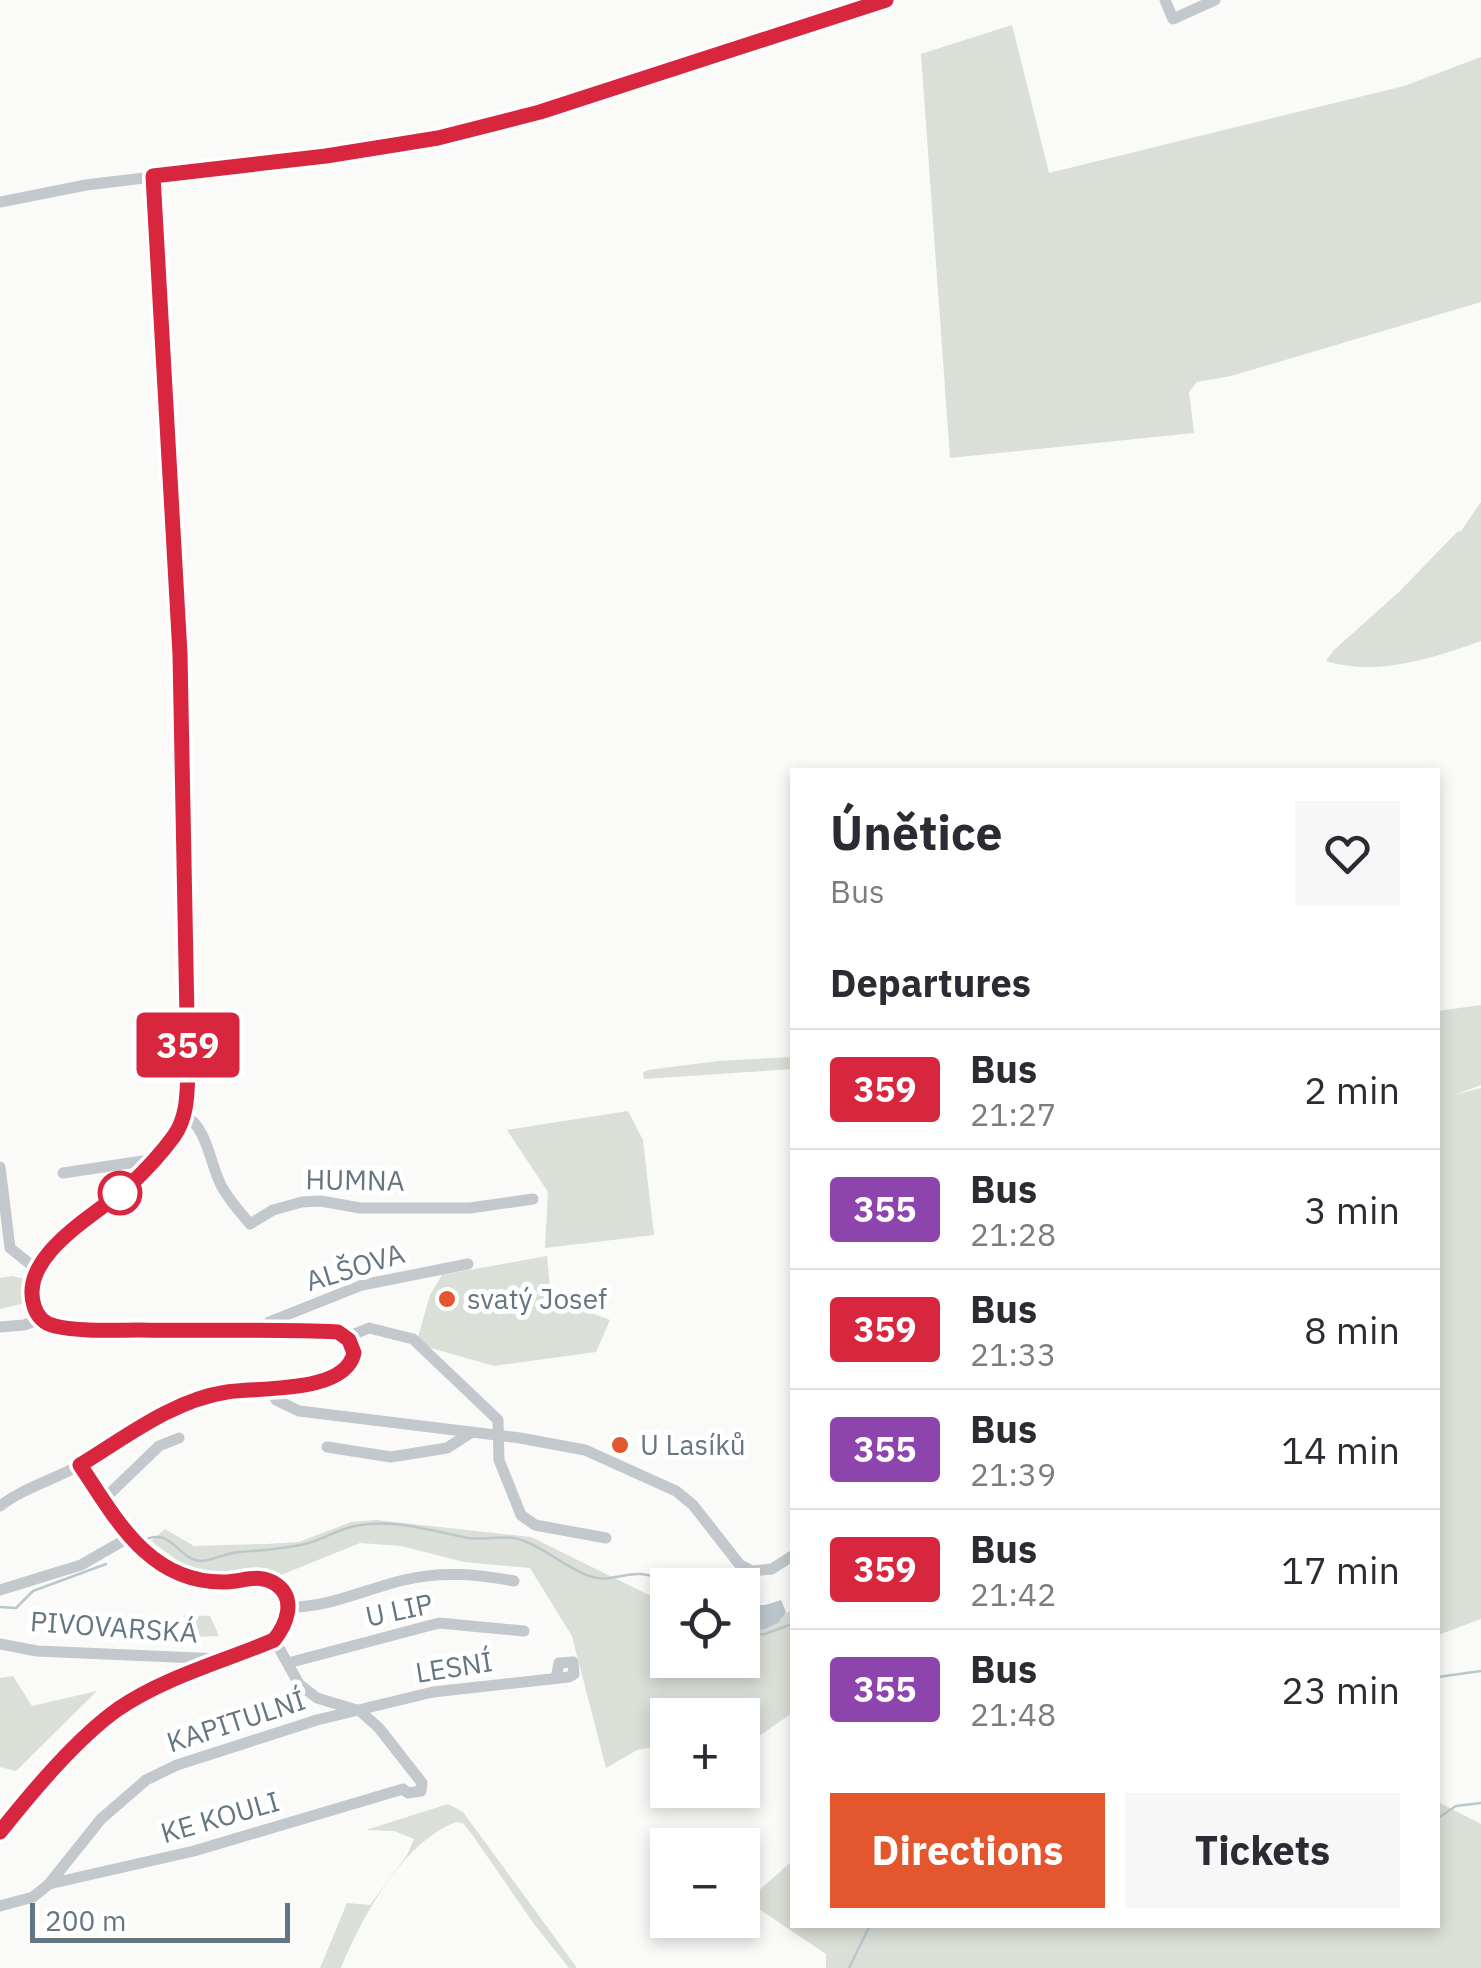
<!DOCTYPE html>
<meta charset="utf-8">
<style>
:root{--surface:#fff;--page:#f7f7f7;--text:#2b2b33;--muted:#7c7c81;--line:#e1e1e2;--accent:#e4572e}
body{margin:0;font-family:"IBM Plex Sans",sans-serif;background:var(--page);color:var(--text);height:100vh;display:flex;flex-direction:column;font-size:38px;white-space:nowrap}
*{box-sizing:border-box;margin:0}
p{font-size:32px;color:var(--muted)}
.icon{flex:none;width:55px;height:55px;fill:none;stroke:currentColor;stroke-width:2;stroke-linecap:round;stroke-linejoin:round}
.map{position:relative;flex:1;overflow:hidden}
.panel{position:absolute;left:790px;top:768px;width:650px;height:1160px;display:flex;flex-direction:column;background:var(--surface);border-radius:0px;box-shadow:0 5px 15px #0003}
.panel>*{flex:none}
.badge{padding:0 20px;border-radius:8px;font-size:35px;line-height:65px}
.tools{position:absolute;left:650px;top:1568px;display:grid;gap:20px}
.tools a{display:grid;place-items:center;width:110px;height:110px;border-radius:0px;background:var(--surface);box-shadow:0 5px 15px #0003;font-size:50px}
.scale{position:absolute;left:30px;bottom:25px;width:260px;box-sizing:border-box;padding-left:10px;border:5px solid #657683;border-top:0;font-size:28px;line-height:35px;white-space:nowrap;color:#657683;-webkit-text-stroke:8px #fff;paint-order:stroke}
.map>.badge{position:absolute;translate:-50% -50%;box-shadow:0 0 0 5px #fff}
h2{padding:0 40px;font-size:38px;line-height:90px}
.round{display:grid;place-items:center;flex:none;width:105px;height:105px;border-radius:0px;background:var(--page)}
.overview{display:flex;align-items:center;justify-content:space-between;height:170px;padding:0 40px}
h1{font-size:48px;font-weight:700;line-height:75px}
.cta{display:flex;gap:20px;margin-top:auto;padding:20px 40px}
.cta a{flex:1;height:115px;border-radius:0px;background:var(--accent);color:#fff;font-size:40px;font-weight:700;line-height:115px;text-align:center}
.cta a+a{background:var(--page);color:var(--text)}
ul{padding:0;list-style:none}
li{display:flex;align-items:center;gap:30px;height:120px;padding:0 40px;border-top:2px solid var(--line)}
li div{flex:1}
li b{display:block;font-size:38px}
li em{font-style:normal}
li .badge{min-width:110px;font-weight:700;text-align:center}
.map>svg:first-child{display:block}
.green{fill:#dadfd7}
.water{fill:#bbc7cb}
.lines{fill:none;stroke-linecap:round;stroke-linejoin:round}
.stream{stroke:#bbc7cb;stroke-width:2.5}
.minor{stroke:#c3c8cc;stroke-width:11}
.line-casing{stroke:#fff;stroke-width:22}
.line{stroke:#d7263d;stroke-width:15}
.stop-dot{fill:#fff;stroke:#d7263d;stroke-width:5}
.poi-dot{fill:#e4572e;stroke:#fff;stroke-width:4}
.labels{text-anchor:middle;stroke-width:10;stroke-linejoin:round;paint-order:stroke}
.street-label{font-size:28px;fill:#657683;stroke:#fff}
.poi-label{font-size:28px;fill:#657683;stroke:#fff;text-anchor:start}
</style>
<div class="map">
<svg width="1481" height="1968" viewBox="0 0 1481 1968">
<rect width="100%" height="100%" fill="#fafaf8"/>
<g class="green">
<path d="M 1012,25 L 1049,173 L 1404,86 L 1481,57 L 1481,302 L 1231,376 L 1197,382 L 1189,392 L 1194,433 L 950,458 L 921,54 Z"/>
<path d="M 1481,502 L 1481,641 C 1434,658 1375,677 1326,661 L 1334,650 L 1400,591 L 1457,532 L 1461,531 Z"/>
<path d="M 1481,1005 L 1481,1085 L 1454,1095 L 1481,1088 L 1481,1619 L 1438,1635 L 1438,1011 Z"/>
<path d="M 792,1057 L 792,1069 L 644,1079 L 643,1072 L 648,1070 L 718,1061 Z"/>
<path d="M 628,1111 L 643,1140 L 654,1235 L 545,1248 L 548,1192 L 507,1130 Z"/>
<path d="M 547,1256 L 551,1298 L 610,1320 L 596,1352 L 494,1366 L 424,1346 L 418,1337 L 430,1295 L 442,1275 Z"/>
<path d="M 12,1276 L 25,1279 L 25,1303 L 0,1309 L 0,1278 Z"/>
<path d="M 376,1520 L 531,1537 L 667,1604 L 668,1660 L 742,1660 L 743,1632 L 750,1631 L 792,1610 L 792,1713 L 749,1743 L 743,1742 L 742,1715 L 668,1715 L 667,1745 L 637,1750 L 606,1768 L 572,1636 L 530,1568 L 464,1562 L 401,1546 L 360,1543 L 281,1575 C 263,1567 254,1573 236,1577 C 202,1583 176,1559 151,1541 L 165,1529 L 194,1546 L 266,1544 L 299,1542 L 351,1522 Z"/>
<path d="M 184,1615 L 210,1616 L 219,1636 L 185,1637 Z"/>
<path d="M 13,1676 L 32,1706 L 97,1691 L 16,1771 L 0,1767 L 0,1678 Z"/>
<path d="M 1438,1802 L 1481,1824 L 1481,1968 L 826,1968 L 826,1954 L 747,1901 L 792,1861 L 792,1925 L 1438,1925 Z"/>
<path d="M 448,1804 L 463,1812 L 577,1968 L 569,1968 L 534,1924 L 471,1833 L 463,1823 L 456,1822 C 402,1843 362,1917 341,1968 L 320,1968 L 347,1903 L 370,1905 L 407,1855 L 414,1839 L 394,1831 L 366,1830 Z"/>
</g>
<path class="water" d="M 781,1600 L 786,1612 L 778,1623 L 765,1629 L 743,1632 L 743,1605 L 765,1605 Z"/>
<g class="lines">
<g class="stream">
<path d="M 142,1541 C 172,1525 178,1561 202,1561 C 214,1560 226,1553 239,1552 C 257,1551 287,1548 305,1544 C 323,1540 338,1529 355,1526 C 394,1518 431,1531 468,1538 C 483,1540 499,1536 514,1538 C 541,1544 564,1567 589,1576 C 616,1586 638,1560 668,1586"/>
<path d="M 0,1607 L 16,1608 L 33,1591 L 106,1564"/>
<path d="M 742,1635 L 765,1634 L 792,1624"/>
<path d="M 1438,1677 L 1481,1671"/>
<path d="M 1438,1818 L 1456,1806 L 1481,1803"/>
<path d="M 849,1968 L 870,1925"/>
</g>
<g class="minor">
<path d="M 1165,0 L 1173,19 L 1215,0"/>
<path d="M 0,202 L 86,185 L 327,156 L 438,138 L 539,112 L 886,0"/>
<path d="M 184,1115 C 207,1126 210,1164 221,1185 C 228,1199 240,1212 250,1224 L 273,1210 L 302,1202 L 321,1201 L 360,1208 L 470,1208 L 533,1199"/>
<path d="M 0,1167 L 10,1248 L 39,1271"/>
<path d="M 63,1173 L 156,1159"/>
<path d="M 0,1327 L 24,1325 L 41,1319"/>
<path d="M 264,1332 L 269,1322 L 362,1285 L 468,1264"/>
<path d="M 347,1337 L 369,1328 L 413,1339 L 498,1420 L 499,1460 L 521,1515 L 535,1525 L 606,1538"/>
<path d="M 276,1400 L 299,1411 L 520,1438 L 585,1450 L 676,1491 L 693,1505 L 740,1565 L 752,1571 L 772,1569 L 792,1556"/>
<path d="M 327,1447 L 391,1457 L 447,1448 L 472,1432"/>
<path d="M 103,1500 L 159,1446 L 179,1438"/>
<path d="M 0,1506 C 25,1487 56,1479 82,1464 C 129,1438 172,1400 227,1392 C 259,1388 342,1394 354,1355 L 351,1342 L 338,1332 L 83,1329 C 60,1327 32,1326 33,1295 C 33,1244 93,1217 126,1188 C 145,1172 165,1152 178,1130 C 188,1112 187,1090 189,1070 L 180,655 L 153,176"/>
<path d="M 0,1590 L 81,1565 L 128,1538"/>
<path d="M 289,1607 C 328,1608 366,1589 404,1580 C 441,1571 477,1574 514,1581"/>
<path d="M 0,1644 L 37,1651 L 220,1659"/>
<path d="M 288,1663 L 439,1623 L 524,1631"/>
<path d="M 0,1832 C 34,1790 73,1740 118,1709 C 165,1677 222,1662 274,1639 C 287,1625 297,1599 277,1585 C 260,1572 243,1582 224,1582 C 149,1583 116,1519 80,1465"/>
<path d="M 49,1884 L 194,1851 L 403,1789 L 408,1793 L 421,1791 L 422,1783 L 379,1728 L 360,1711 L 317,1698 L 299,1684 L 274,1639"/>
<path d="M 0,1906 L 33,1897 L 49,1884 L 101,1819 L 146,1780 L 177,1765 L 317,1720 L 433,1692 L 569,1677 L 574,1674 L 573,1662 L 559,1663 L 556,1678"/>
</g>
</g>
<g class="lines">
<g class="line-casing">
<path id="line" d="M 0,1832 C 32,1792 76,1739 118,1709 C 165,1677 222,1662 274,1640 C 287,1624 296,1599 277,1585 C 260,1572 243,1582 224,1582 C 149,1583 116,1519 80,1465 C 126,1437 173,1400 227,1392 C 259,1387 345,1394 354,1353 L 349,1340 L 338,1332 C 272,1329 205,1331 139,1330 C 112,1330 81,1332 55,1326 C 44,1324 37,1316 34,1306 C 18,1255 98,1214 128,1187 C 145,1171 161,1154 174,1136 C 188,1116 187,1092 188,1070 L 180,654 L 153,176 L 326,156 L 438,138 L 540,112 L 886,0"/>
</g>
<use href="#line" class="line"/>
</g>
<circle class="stop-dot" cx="120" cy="1193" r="20"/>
<g class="poi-dot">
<circle cx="447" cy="1299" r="10"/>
<circle cx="620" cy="1445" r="10"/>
</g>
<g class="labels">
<g class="street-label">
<text transform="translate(355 1180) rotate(1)" y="10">HUMNA</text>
<text transform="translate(355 1267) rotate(-17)" y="10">ALŠOVA</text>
<text transform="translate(399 1610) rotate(-12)" y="10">U LIP</text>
<text transform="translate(114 1627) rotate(4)" y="10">PIVOVARSKÁ</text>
<text transform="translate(454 1667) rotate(-9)" y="10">LESNÍ</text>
<text transform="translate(236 1721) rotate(-18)" y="10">KAPITULNÍ</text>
<text transform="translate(220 1817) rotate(-16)" y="10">KE KOULI</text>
</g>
<g class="poi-label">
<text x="467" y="1309">svatý Josef</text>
<text x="640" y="1455">U Lasíků</text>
</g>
</g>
</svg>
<div class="tools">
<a><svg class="icon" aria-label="locate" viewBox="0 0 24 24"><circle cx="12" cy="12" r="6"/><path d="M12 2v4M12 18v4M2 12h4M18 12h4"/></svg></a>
<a>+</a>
<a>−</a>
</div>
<div class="scale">200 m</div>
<b class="badge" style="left:188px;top:1045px;background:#d7263d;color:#fff">359</b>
<section class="panel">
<div class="overview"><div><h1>Únětice</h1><p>Bus</p></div><a class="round"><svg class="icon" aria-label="heart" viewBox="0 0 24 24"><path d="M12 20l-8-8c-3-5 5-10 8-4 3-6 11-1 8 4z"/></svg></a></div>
<h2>Departures</h2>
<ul>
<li><span class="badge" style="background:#d7263d;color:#fff">359</span><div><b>Bus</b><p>21:27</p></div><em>2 min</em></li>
<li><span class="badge" style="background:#8e44ad;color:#fff">355</span><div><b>Bus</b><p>21:28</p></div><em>3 min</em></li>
<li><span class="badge" style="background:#d7263d;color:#fff">359</span><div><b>Bus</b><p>21:33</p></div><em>8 min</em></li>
<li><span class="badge" style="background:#8e44ad;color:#fff">355</span><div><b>Bus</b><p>21:39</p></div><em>14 min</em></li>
<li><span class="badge" style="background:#d7263d;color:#fff">359</span><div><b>Bus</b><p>21:42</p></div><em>17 min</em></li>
<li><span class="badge" style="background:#8e44ad;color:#fff">355</span><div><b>Bus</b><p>21:48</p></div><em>23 min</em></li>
</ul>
<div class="cta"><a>Directions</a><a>Tickets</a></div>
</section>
</div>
